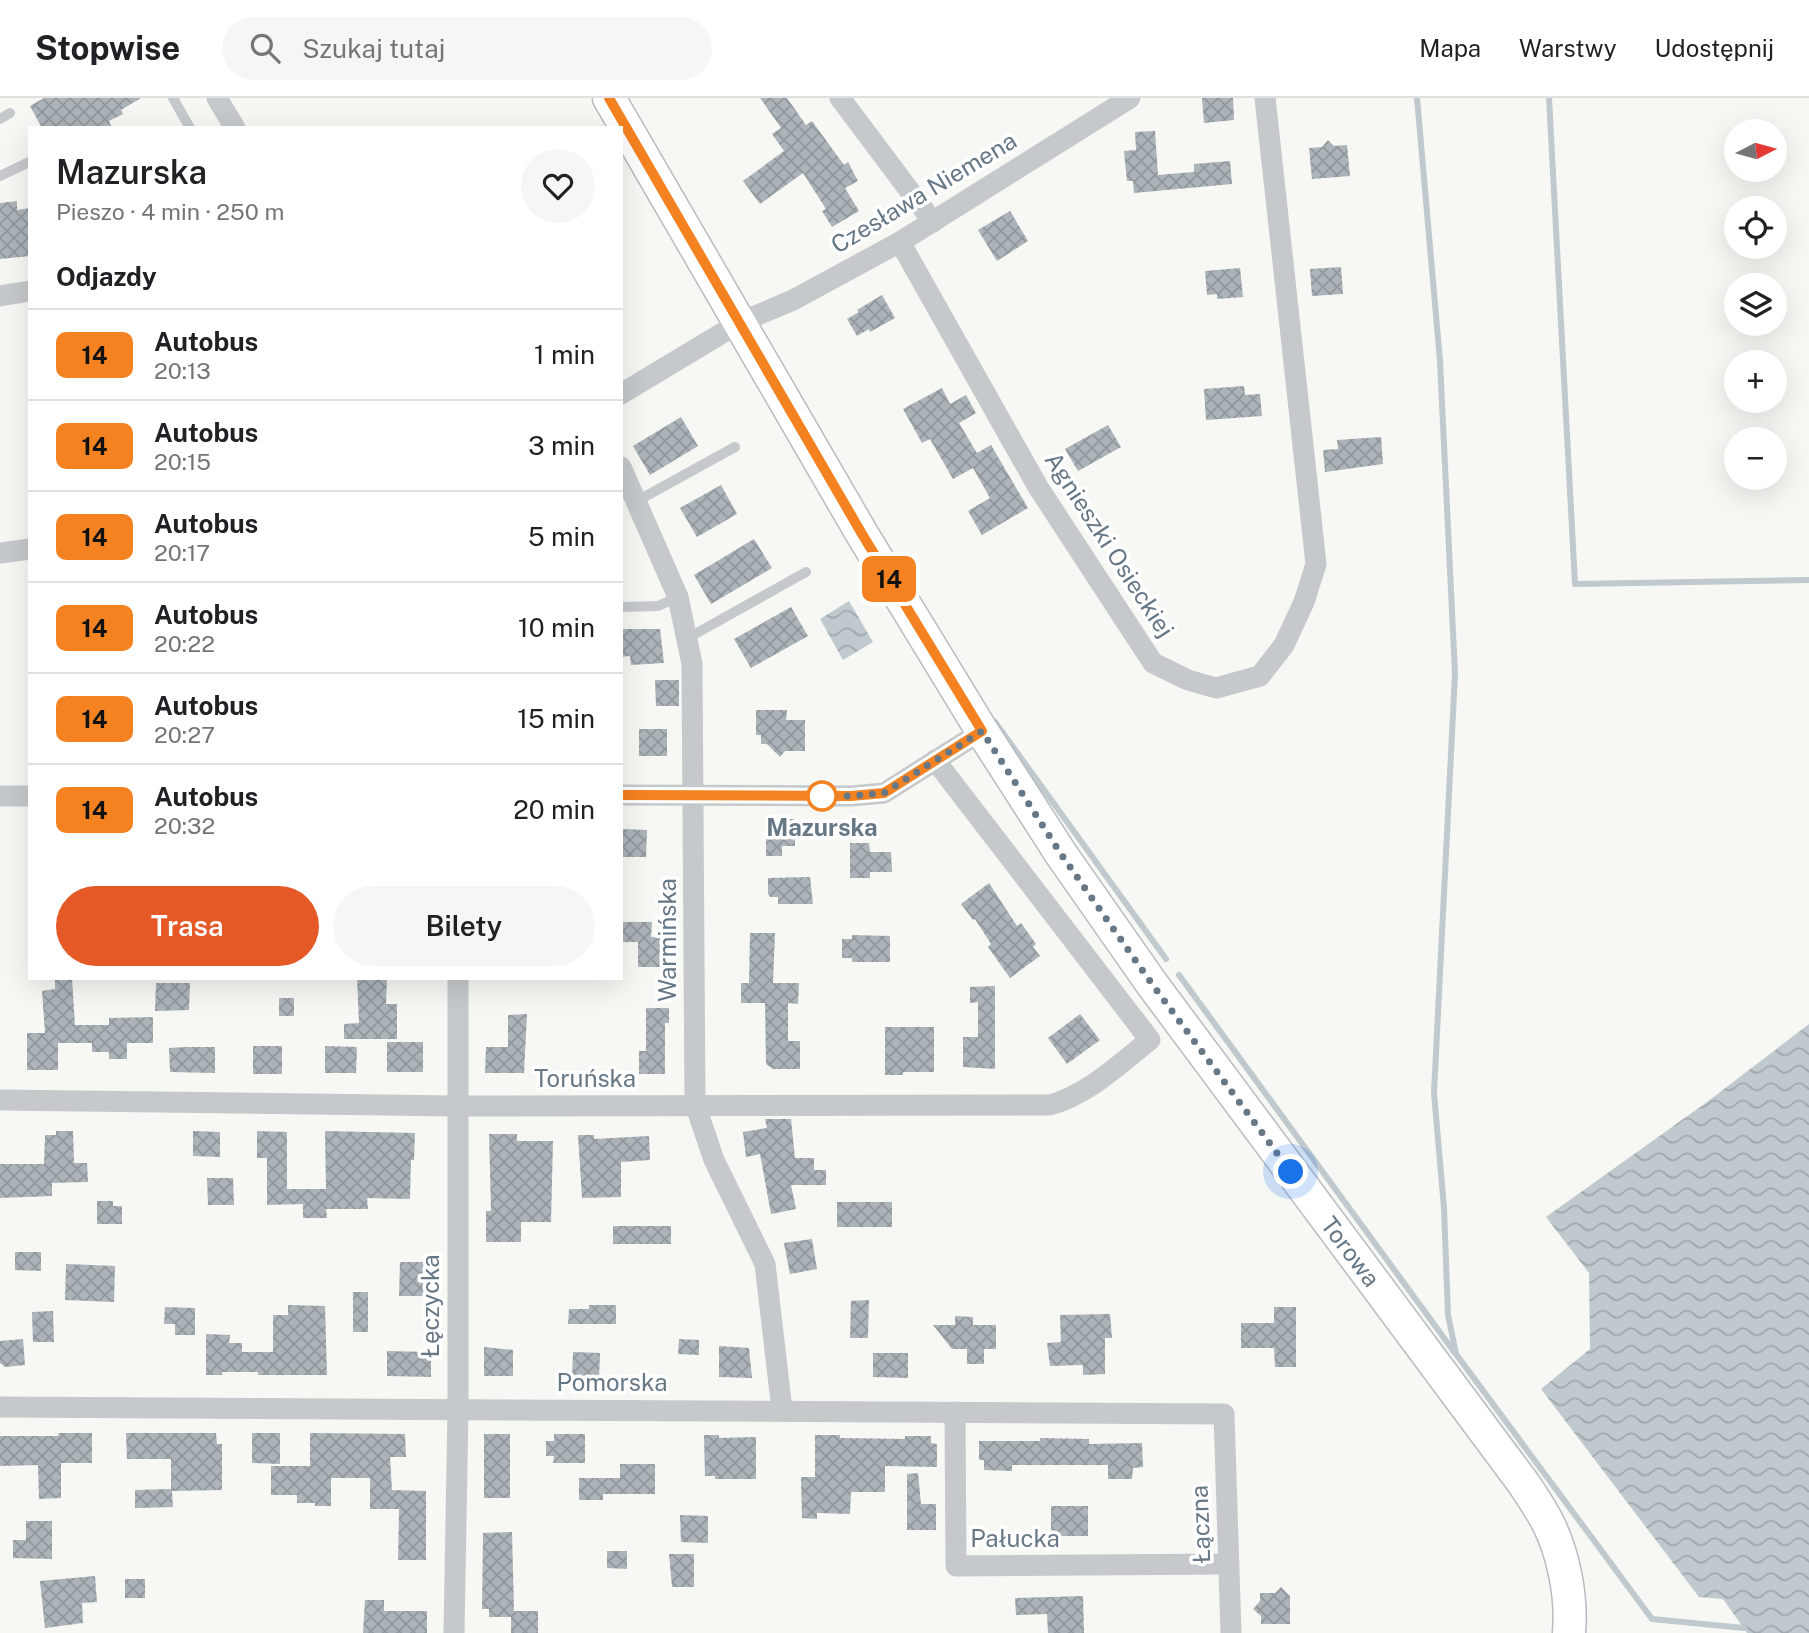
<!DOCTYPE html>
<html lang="pl">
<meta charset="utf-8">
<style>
:root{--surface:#fff;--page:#f6f6f6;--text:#202124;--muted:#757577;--line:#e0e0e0;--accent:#e55927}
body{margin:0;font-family:"Public Sans",sans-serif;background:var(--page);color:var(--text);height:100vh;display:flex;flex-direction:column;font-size:26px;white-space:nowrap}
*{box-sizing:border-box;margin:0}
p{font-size:23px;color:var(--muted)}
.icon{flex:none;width:38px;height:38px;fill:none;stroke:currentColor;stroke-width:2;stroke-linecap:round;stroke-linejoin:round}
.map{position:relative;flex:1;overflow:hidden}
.panel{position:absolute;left:28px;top:28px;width:595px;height:854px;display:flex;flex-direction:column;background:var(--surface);border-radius:0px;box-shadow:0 7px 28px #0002}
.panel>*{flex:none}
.badge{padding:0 14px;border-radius:10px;font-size:24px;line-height:46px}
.needle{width:46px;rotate:84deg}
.fabs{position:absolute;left:1724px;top:21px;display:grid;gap:14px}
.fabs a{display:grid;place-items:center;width:63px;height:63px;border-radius:50%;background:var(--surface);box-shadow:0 7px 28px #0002;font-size:35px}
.you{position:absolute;width:35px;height:35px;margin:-18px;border:5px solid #fff;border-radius:50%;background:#1a73e8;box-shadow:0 0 0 10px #1a73e833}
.map>.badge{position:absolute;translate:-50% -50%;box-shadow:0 0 0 4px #fff}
h2{padding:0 28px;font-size:26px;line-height:63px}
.round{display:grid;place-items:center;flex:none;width:74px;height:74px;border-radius:37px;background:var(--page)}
.headline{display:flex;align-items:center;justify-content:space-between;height:119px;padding:0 28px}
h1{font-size:33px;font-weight:600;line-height:52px}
.button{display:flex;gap:14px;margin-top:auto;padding:14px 28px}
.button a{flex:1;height:80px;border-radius:42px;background:var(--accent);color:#fff;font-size:28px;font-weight:600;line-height:80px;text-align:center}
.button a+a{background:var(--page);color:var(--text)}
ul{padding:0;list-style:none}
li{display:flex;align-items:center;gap:21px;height:91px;padding:0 28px;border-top:2px solid var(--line)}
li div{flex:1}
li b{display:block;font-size:26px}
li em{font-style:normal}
li .badge{min-width:77px;font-weight:700;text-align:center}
header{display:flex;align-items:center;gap:42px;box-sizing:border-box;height:98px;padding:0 35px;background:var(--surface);border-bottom:2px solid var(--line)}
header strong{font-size:33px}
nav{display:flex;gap:38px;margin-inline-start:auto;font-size:24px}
.search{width:490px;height:63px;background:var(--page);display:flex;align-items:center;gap:18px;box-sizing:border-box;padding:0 24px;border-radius:38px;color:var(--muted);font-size:26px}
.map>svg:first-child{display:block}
.water{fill:url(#water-waves)}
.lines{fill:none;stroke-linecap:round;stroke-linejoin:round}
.stream{stroke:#bfc9ce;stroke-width:6}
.building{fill:url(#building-cross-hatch)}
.secondary-casing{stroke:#b7bcc1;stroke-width:35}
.lane{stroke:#c5c9cc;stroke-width:10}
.street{stroke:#c5c9cc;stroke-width:21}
.secondary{stroke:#fff;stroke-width:32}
.line-casing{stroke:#fff;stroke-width:16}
.line{stroke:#f58220;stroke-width:10}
.walk{stroke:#667786;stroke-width:7;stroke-dasharray:0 12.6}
.stop-dot{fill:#fff;stroke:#f58220;stroke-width:3.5}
.labels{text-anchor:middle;stroke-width:7;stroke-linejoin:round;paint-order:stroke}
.street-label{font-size:24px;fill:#667786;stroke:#fff}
.stop-label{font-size:24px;font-weight:bold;fill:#667786;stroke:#fff}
</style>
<header>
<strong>Stopwise</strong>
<div class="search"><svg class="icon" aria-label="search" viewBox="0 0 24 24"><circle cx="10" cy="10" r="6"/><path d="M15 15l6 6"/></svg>Szukaj tutaj</div>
<nav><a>Mapa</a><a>Warstwy</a><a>Udostępnij</a></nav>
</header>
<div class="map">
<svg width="1809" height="1535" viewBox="0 0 1809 1535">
<defs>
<pattern id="water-waves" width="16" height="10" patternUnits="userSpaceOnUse" patternTransform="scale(1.75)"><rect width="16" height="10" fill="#bfc9ce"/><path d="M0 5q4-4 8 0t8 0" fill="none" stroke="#9fa8ad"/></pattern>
<pattern id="building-cross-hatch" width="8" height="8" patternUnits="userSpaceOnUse" patternTransform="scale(1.75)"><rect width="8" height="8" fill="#acb4ba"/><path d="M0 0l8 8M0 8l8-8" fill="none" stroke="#90979d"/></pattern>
</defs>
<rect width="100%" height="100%" fill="#f7f7f4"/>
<g class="water">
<path d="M 849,503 L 873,544 L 843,562 L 820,521 Z"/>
<path d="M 1809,926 L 1809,1535 L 1747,1535 L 1723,1501 L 1699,1499 L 1541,1291 L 1590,1251 L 1589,1175 L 1546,1119 L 1707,1004 Z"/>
</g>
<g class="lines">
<g class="stream">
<path d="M 1417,0 L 1440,263 L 1455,576 L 1434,995 L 1444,1110 L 1448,1217 L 1456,1256 L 1652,1521 L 1744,1530"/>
<path d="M 1549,0 L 1575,486 L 1809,482"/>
<path d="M 995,624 L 1166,861"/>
<path d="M 1179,877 L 1455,1255"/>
</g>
</g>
<g class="building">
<path d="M 44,0 L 141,0 L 121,12 L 123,16 L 109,23 L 112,30 L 42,30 L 30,8 Z"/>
<path d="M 760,0 L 787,0 L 806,27 L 812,23 L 844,67 L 848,64 L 858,83 L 845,90 L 859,113 L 832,129 L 822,113 L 826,111 L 803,75 L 760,106 L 743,83 L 784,53 L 772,36 L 781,30 Z"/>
<path d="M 1202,0 L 1233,0 L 1234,22 L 1204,25 Z"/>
<path d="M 1155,33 L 1158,77 L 1194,74 L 1194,66 L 1230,63 L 1232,86 L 1134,95 L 1133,83 L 1127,83 L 1124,53 L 1136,52 L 1135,34 Z"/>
<path d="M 1328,42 L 1334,48 L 1347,47 L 1350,78 L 1312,81 L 1309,50 L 1322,49 Z"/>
<path d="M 17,103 L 17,112 L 30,110 L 30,158 L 0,161 L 0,105 Z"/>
<path d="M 1010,113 L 1028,143 L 997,163 L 978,132 Z"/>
<path d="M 1341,169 L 1343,196 L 1312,198 L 1310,171 Z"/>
<path d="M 1240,170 L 1243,199 L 1217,201 L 1217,196 L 1207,197 L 1205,173 Z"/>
<path d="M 882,197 L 895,220 L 870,234 L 869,231 L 857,238 L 847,221 L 859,214 L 857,212 Z"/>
<path d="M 1244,288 L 1245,297 L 1260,296 L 1262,318 L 1206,322 L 1204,291 Z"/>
<path d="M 942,290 L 950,306 L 966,297 L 976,315 L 959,325 L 977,355 L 991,347 L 1028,410 L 982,437 L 968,413 L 990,400 L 973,370 L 953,381 L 930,341 L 922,345 L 903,311 Z"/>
<path d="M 681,319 L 698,348 L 650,377 L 633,348 Z"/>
<path d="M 1108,327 L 1121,349 L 1078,373 L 1065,351 Z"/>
<path d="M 1381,339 L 1383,366 L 1325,374 L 1323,352 L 1338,351 L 1337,342 Z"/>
<path d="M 721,387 L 737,416 L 697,439 L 680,410 Z"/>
<path d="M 754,441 L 772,470 L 711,506 L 694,477 Z"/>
<path d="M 791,509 L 808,538 L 751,570 L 734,541 Z"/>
<path d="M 621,531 L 660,531 L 664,565 L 631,567 L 630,558 L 621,559 Z"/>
<path d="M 655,582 L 679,582 L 679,608 L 656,608 Z"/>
<path d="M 756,612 L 787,612 L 786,622 L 805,622 L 805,653 L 785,653 L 780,659 L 767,646 L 761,646 L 761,637 L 756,637 Z"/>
<rect x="639" y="631" width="28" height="27"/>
<path d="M 795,721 L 795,748 L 782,748 L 782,758 L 766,758 L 766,722 Z"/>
<path d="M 621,731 L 647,732 L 646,759 L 621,759 Z"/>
<path d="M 850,745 L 869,745 L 870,754 L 891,754 L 892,774 L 870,774 L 870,780 L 850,780 Z"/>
<path d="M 810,779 L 813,806 L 778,806 L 778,799 L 770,799 L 768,795 L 768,780 Z"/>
<path d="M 989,785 L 1017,828 L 1021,825 L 1036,846 L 1033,849 L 1040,858 L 1010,880 L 988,849 L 991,846 L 975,821 L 973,822 L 961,806 Z"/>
<path d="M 621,824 L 652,824 L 651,839 L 666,839 L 666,869 L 638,869 L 638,844 L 621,844 Z"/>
<path d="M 750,835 L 775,835 L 773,885 L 799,885 L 798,906 L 788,905 L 788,943 L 800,943 L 800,971 L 773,971 L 766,966 L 765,905 L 741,905 L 741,885 L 749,885 Z"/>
<path d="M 852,837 L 890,838 L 890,864 L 852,864 L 852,860 L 842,860 L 842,841 L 852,841 Z"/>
<path d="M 55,880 L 72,880 L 75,927 L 109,927 L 109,920 L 153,919 L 153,945 L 127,945 L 127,961 L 109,961 L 109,954 L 92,954 L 92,945 L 58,945 L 58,972 L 27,972 L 27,935 L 45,935 L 42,893 L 55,891 Z"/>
<path d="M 357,880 L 387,880 L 386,906 L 397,906 L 397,941 L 344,941 L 344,926 L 359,925 Z"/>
<path d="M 156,885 L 190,885 L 189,912 L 155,913 Z"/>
<path d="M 995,888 L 995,971 L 963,969 L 963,939 L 978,939 L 978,904 L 970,905 L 970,889 Z"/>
<rect x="279" y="900" width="15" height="18"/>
<path d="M 646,910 L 669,910 L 669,925 L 665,925 L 665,976 L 639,976 L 639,953 L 646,953 Z"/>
<path d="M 527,916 L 524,975 L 485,975 L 486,949 L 508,949 L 508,917 Z"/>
<path d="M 1080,916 L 1100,942 L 1067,966 L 1048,940 Z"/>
<path d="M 885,929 L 934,929 L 934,974 L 903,974 L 903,977 L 885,977 Z"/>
<rect x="387" y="944" width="36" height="30"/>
<rect x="253" y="948" width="29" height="28"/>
<path d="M 325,948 L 357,949 L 356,975 L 325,975 Z"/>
<path d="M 186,949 L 215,949 L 215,975 L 170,974 L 169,950 Z"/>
<path d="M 765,1021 L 791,1021 L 795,1060 L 814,1060 L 814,1072 L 826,1072 L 826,1087 L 791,1087 L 796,1111 L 771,1116 L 760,1056 L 746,1059 L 743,1034 L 767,1030 Z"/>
<path d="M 56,1033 L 73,1033 L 74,1065 L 87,1065 L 88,1084 L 52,1085 L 52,1098 L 0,1100 L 0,1066 L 44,1066 L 45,1037 L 56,1037 Z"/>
<path d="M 193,1033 L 220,1034 L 220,1059 L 193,1058 Z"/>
<path d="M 257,1033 L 287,1034 L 287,1091 L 326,1091 L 325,1033 L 415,1035 L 414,1062 L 411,1062 L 410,1101 L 367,1100 L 368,1111 L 326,1111 L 327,1120 L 303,1120 L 303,1106 L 267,1107 L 267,1060 L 257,1060 Z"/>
<path d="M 489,1036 L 517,1036 L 517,1043 L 553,1043 L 551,1124 L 521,1124 L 521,1144 L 486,1144 L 486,1113 L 491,1113 Z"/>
<path d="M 578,1037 L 594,1037 L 594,1041 L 649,1038 L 650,1062 L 621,1064 L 621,1099 L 582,1100 Z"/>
<path d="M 207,1080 L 233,1080 L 234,1107 L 208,1107 Z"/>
<path d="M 97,1103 L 113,1103 L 113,1108 L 122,1108 L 122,1126 L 97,1126 Z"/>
<rect x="837" y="1104" width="55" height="25"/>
<rect x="613" y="1128" width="58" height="18"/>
<path d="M 812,1141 L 817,1171 L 790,1176 L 784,1145 Z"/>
<path d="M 15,1154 L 41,1154 L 41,1173 L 15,1172 Z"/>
<path d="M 400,1164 L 426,1164 L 426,1198 L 399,1198 Z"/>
<path d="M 66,1166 L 115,1168 L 114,1204 L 65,1202 Z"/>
<rect x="353" y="1194" width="15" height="40"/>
<path d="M 869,1202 L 868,1240 L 850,1240 L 851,1203 Z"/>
<path d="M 288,1207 L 325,1208 L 327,1277 L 258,1277 L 258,1274 L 222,1274 L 222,1277 L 206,1277 L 206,1236 L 230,1237 L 229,1245 L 242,1245 L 242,1254 L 273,1254 L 273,1217 L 288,1217 Z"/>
<path d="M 589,1207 L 616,1207 L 616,1226 L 568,1226 L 569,1211 L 589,1211 Z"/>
<path d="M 165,1209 L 195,1210 L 195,1237 L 175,1237 L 175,1226 L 164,1226 Z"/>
<path d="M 1274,1209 L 1296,1209 L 1296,1269 L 1275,1269 L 1274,1250 L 1241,1250 L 1241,1225 L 1274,1225 Z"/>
<path d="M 53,1213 L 54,1244 L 33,1244 L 32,1214 Z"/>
<path d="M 1110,1216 L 1112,1240 L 1105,1240 L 1105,1276 L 1083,1277 L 1083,1267 L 1050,1268 L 1047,1245 L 1061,1244 L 1060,1217 Z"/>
<path d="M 955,1218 L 973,1219 L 973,1227 L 996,1227 L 996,1251 L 984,1251 L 984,1266 L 967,1266 L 967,1251 L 952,1251 L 933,1227 L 955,1227 Z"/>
<path d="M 23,1241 L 25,1267 L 5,1269 L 0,1265 L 0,1243 Z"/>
<path d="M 679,1241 L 699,1242 L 699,1257 L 678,1256 Z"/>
<path d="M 719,1248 L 749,1250 L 752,1280 L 719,1279 Z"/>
<path d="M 484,1249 L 513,1252 L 513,1278 L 484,1278 Z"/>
<path d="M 387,1253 L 431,1254 L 431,1279 L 387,1278 Z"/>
<path d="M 573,1254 L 600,1255 L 599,1280 L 572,1279 Z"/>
<path d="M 873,1255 L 908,1255 L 908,1280 L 873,1279 Z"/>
<path d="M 59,1335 L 92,1335 L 92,1365 L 61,1365 L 61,1400 L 39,1401 L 38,1367 L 0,1368 L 0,1338 L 58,1338 Z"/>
<path d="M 126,1335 L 216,1335 L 217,1346 L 222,1346 L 222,1392 L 172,1393 L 173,1409 L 135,1410 L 135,1392 L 171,1391 L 171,1361 L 127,1361 Z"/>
<path d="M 252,1335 L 280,1335 L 280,1366 L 252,1365 Z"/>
<path d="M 310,1335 L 405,1336 L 406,1359 L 390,1359 L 392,1392 L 426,1393 L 426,1462 L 398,1462 L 399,1411 L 370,1411 L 370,1380 L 331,1380 L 331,1408 L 315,1408 L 315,1405 L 297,1405 L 297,1397 L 271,1397 L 271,1368 L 310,1368 Z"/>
<rect x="484" y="1336" width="26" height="64"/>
<path d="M 554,1336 L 585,1336 L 585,1365 L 553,1365 L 554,1358 L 546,1358 L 546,1343 L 554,1343 Z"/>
<path d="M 704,1337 L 719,1337 L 719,1340 L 756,1339 L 756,1381 L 715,1381 L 715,1378 L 705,1378 Z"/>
<path d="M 815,1337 L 840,1337 L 840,1340 L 905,1341 L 905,1338 L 931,1338 L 931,1345 L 937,1346 L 937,1369 L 885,1368 L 885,1394 L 851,1394 L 850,1416 L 817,1415 L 817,1421 L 802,1420 L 801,1379 L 815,1379 Z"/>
<path d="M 1040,1340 L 1089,1341 L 1089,1346 L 1142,1345 L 1143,1369 L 1133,1370 L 1132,1381 L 1108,1381 L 1108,1367 L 1012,1367 L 1012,1373 L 984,1372 L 984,1362 L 979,1362 L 979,1343 L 1040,1343 Z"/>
<path d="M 620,1366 L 655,1366 L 655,1396 L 603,1396 L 603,1402 L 579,1402 L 579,1380 L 620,1380 Z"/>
<path d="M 918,1375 L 921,1406 L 936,1406 L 936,1432 L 907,1432 L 907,1376 Z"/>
<rect x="1051" y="1408" width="37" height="30"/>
<path d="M 680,1417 L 708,1418 L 708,1445 L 681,1444 Z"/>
<path d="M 26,1423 L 52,1423 L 52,1461 L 13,1460 L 13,1442 L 26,1442 Z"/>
<path d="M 512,1434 L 514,1513 L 538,1513 L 538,1535 L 511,1535 L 511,1519 L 489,1519 L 489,1511 L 482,1511 L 483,1435 Z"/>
<path d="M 607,1453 L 627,1453 L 627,1471 L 607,1470 Z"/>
<path d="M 669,1456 L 694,1456 L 694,1489 L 672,1489 Z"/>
<path d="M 95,1478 L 97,1504 L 82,1505 L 83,1525 L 45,1530 L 40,1483 Z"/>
<rect x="125" y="1481" width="20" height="19"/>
<path d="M 1281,1489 L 1290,1498 L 1290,1526 L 1261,1526 L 1261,1518 L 1253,1511 L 1260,1503 L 1260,1495 L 1275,1495 Z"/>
<path d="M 1083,1498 L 1084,1535 L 1048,1535 L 1047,1516 L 1016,1517 L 1015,1500 Z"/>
<path d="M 365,1502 L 384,1502 L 384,1513 L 427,1513 L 427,1535 L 363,1535 Z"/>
</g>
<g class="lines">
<g class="secondary-casing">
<path id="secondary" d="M 609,0 L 862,436 L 982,633 L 1061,756 L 1152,886 L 1524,1386 C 1532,1398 1540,1410 1547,1423 C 1564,1456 1572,1499 1569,1535"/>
</g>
<g class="lane">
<path d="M 173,0 L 190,30"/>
<path d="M 0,21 L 10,15"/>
<path d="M 0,78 L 29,64"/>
<path d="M 637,403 L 735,349"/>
<path d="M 621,509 L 658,508 L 678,499"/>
<path d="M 688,540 L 806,474"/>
</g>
<g class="street">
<path d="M 217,0 L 235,30"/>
<path d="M 840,0 L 933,124"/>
<path d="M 900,144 L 1038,389 L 1153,565 L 1188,582 L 1216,590 L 1260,578 L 1284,547 L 1304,504 L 1316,466 L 1265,0"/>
<path d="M 0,198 L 30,193"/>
<path d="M 621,296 L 739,225 L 793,202 L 900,144 L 1130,0"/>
<path d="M 621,369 L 678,499 L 692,566 L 695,1006 L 714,1062 L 765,1166 L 782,1312"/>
<path d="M 0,455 L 30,451"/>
<path d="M 621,697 L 851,698 L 884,695 L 982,633"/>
<path d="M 0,698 L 30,698"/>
<path d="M 0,1002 L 457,1008 L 1050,1007 C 1089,996 1119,966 1150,942 L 935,662"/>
<path d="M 0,1309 L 1224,1316 L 1231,1535"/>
<path d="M 955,1314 L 956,1468 L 1229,1466"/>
<path d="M 454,1535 L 458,1310 L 458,880"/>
</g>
<use href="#secondary" class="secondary"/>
</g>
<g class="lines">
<g class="line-casing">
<path id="line" d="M 609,0 L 862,436 L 982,633 L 884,695 L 851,698 L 621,697"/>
</g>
<use href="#line" class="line"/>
<path class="walk" d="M 822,698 L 851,698 L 884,695 L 982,633 L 1061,756 L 1152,886 L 1291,1074"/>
</g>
<circle class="stop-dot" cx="822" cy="698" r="14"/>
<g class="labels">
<g class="street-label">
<text transform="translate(924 95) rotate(-31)" y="8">Czesława Niemena</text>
<text transform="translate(1109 447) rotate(57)" y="8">Agnieszki Osieckiej</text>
<text transform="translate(668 842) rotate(-90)" y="8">Warmińska</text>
<text x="585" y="989">Toruńska</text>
<text transform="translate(1350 1154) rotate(53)" y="8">Torowa</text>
<text transform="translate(431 1208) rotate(-90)" y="8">Łęczycka</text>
<text x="612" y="1293">Pomorska</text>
<text transform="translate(1201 1426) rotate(-92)" y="8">Łączna</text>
<text x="1015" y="1449">Pałucka</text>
</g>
<g class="stop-label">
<text x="822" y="738">Mazurska</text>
</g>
</g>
</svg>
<div class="fabs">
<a><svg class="needle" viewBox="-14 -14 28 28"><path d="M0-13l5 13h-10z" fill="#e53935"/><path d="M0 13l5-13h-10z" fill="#757577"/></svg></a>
<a><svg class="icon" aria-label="locate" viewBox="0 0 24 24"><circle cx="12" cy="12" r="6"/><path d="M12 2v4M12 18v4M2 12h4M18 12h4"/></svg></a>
<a><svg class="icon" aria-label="layers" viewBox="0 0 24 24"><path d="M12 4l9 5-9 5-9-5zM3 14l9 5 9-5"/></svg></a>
<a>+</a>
<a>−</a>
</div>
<div class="you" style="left:1291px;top:1074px"></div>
<b class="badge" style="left:889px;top:481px;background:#f58220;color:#111">14</b>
<section class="panel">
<div class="headline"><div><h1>Mazurska</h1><p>Pieszo · 4 min · 250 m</p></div><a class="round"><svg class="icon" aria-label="heart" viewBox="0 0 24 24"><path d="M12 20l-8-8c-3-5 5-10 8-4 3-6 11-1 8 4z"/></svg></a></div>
<h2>Odjazdy</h2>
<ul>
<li><span class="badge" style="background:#f58220;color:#111">14</span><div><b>Autobus</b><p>20:13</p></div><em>1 min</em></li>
<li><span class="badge" style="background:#f58220;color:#111">14</span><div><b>Autobus</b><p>20:15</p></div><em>3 min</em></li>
<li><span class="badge" style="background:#f58220;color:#111">14</span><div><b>Autobus</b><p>20:17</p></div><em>5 min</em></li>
<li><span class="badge" style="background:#f58220;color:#111">14</span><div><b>Autobus</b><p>20:22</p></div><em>10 min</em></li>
<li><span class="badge" style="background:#f58220;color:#111">14</span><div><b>Autobus</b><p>20:27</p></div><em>15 min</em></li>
<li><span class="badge" style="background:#f58220;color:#111">14</span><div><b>Autobus</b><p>20:32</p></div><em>20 min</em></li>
</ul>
<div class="button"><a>Trasa</a><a>Bilety</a></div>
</section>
</div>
